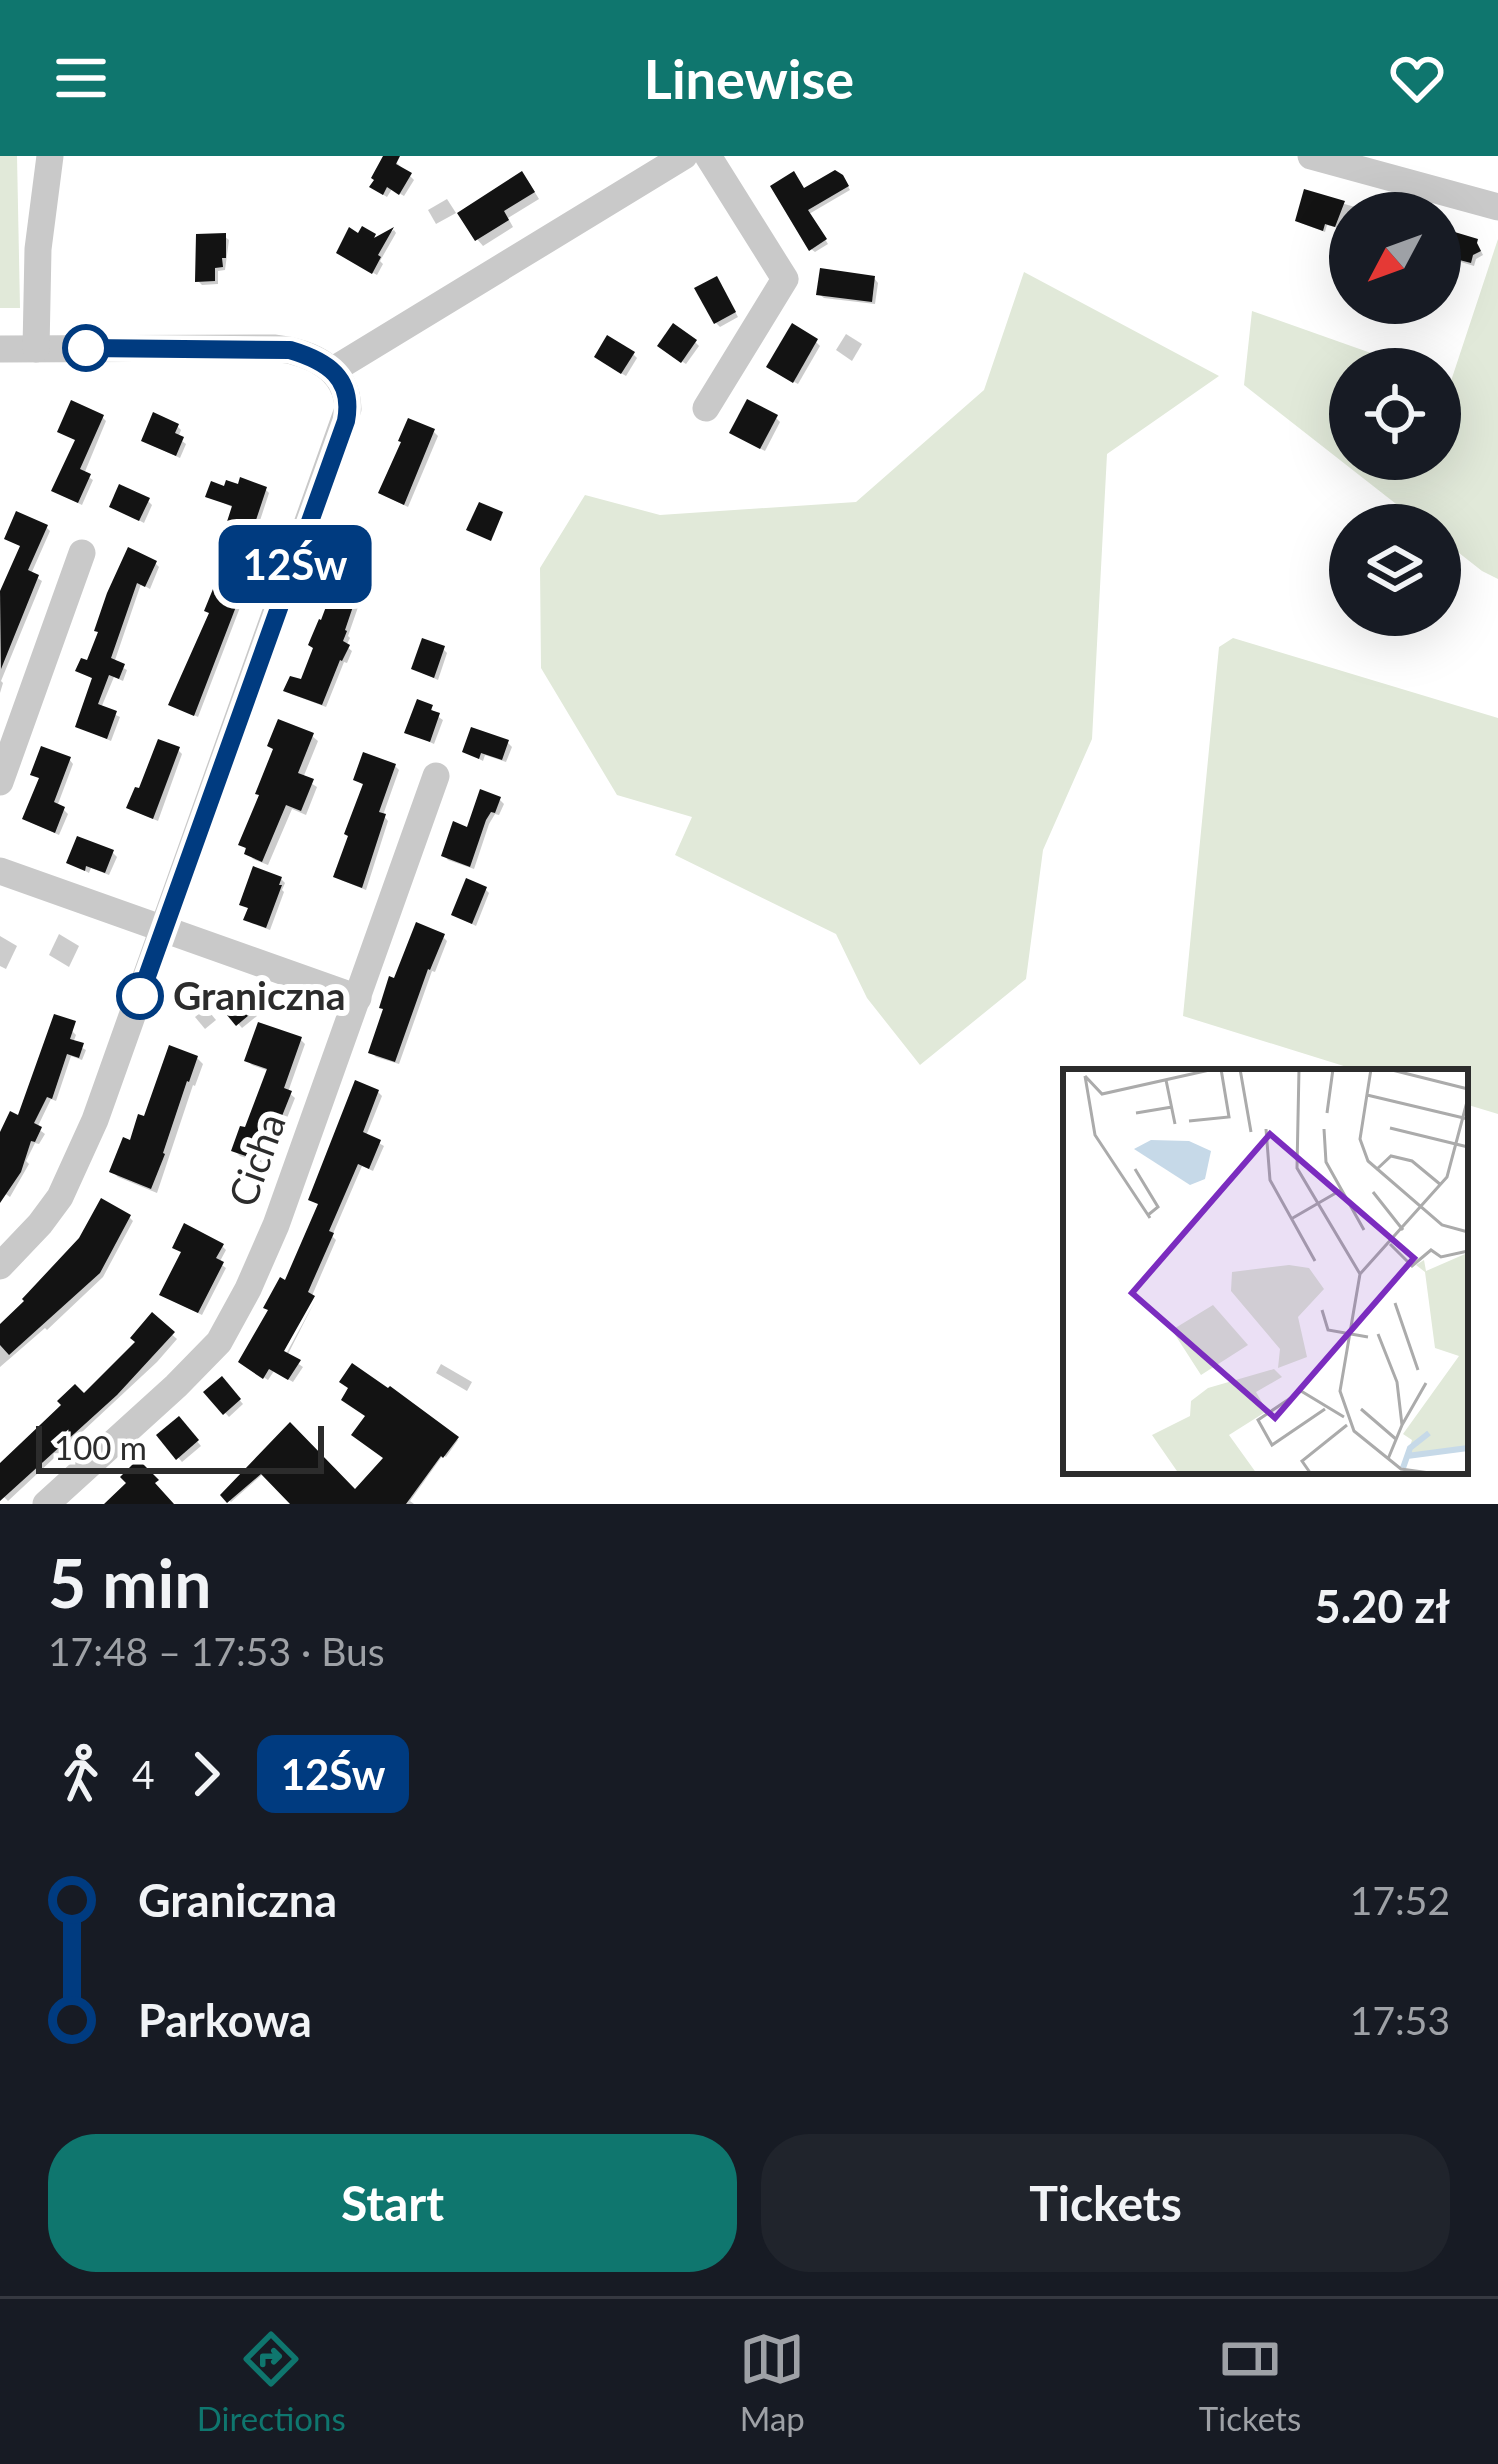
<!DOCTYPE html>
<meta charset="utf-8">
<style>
:root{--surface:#171b24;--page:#20242c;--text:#f1f3f6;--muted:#9ea1a6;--line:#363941;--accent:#0f766e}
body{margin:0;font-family:Lato,sans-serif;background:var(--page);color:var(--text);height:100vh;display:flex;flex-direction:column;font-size:45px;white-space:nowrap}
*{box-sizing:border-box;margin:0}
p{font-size:39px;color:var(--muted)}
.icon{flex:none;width:66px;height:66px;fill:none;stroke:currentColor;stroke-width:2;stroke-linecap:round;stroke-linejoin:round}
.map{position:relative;height:1348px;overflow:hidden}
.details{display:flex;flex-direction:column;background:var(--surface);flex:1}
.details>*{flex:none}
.badge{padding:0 24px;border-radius:18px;font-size:42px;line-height:78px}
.needle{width:78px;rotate:229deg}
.buttons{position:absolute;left:1329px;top:36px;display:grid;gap:24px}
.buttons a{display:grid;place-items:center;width:132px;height:132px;border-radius:50%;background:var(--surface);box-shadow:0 12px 48px #0002;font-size:60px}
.scale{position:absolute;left:36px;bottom:30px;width:288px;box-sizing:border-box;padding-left:12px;border:6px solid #2c2c2c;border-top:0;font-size:33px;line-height:42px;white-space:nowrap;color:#2c2c2c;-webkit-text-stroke:9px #fff;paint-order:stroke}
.map>.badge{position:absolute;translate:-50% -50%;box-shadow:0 0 0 6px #fff}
.legs{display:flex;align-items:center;gap:18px;height:132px;padding:0 48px;font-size:39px}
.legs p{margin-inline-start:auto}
.headline{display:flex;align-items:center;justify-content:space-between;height:204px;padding:0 48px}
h1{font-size:66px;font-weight:700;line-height:90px}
.cta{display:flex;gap:24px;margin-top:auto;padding:24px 48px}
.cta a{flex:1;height:138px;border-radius:48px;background:var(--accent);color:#fff;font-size:48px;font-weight:700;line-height:138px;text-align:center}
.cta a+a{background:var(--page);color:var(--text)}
ul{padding:0 48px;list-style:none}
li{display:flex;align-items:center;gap:42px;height:120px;font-size:45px}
li i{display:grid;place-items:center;width:18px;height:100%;margin:0 15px;background:currentColor}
li i::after{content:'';width:30px;height:30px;margin:-15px;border:9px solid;border-radius:50%;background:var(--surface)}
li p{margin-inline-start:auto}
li:first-child i{background:linear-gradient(#0000 50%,currentColor 0)}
li:last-child i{background:linear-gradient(currentColor 50%,#0000 0)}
header{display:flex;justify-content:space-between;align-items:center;height:156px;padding:0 48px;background:var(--accent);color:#fff;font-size:54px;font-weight:700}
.menu{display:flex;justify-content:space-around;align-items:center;height:168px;border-top:3px solid var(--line);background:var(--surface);font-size:33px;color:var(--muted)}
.menu a{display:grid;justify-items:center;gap:6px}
.menu .on{color:var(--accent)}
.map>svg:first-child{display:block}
.green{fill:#e1e9d9}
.shadow{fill:#0003}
.building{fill:#131313}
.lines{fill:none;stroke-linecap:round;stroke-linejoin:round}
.minor{stroke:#c9c9c9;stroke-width:27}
.line-1-casing{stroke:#fff;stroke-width:27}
.line-1{stroke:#003b80;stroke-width:18}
.stop-1-dot{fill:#fff;stroke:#003b80;stroke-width:6}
.labels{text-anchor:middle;stroke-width:12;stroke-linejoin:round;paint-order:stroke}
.stop-label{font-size:39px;font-weight:bold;fill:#2c2c2c;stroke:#fff;text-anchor:start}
.street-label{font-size:39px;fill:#2c2c2c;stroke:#fff}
.inset-river{fill:none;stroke:#c6d9e8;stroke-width:6}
.inset-road{fill:none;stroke:#ababab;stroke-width:3}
.view{fill:#7b2cbf;fill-opacity:0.15;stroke:#7b2cbf;stroke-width:6}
.inset-edge{fill:none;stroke:#2c2c2c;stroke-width:6}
</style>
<header><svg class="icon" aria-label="menu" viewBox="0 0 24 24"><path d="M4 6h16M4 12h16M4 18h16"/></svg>Linewise<svg class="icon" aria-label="heart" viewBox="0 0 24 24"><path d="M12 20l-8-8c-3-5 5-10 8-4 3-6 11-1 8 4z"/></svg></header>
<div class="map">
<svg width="1498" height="1348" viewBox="0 0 1498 1348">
<rect width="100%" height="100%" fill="#fff"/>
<g class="green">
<path d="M 0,0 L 17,0 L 20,152 L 0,152 Z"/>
<path d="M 1498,83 L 1498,423 L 1482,415 L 1440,382 L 1440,369 L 1423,369 L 1244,229 L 1252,155 L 1416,213 L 1350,213 L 1350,303 L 1440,303 L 1440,221 L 1451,225 Z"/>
<path d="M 1024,116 L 1219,220 L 1107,298 L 1092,583 L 1043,694 L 1026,823 L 920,909 L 867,842 L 836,778 L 675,699 L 692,661 L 617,639 L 541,512 L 540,412 L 585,339 L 660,359 L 856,346 L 984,234 Z"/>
<path d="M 1233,482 L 1498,562 L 1498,958 L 1465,948 L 1465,916 L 1363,916 L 1183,860 L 1219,491 Z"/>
</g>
<g class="shadow">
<path d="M 396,6 L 414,24 L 404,40 L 392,33 L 387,41 L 377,35 Z"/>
<path d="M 528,25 L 539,43 L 508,62 L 513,71 L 483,90 L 477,83 Z"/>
<path d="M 845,25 L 850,34 L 809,58 L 828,88 L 815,96 L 811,93 L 804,35 Z"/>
<path d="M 1306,37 L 1376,57 L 1350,57 L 1350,75 L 1327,69 L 1325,76 L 1301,67 Z"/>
<path d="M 447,43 L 456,57 L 436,68 L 428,54 Z"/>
<path d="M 394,74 L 396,77 L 380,105 L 383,108 L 377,119 L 344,100 L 359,81 L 374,80 L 378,84 Z"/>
<path d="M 224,80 L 229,84 L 225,114 L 218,115 L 218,128 L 202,129 L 198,125 Z"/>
<path d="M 1476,85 L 1483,99 L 1476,103 L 1474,110 L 1448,102 L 1440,96 Z"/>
<path d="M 874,122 L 878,127 L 875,148 L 824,142 L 819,138 Z"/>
<path d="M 720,128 L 738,161 L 720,171 L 716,167 Z"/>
<path d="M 846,178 L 862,188 L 852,205 L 836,194 Z"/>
<path d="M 695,186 L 699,190 L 686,208 L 665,194 Z"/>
<path d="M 816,186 L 820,190 L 798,228 L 774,215 Z"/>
<path d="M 633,198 L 637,202 L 626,220 L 601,205 Z"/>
<path d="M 102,261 L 106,265 L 84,318 L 93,324 L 82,349 L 59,338 Z"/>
<path d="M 776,262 L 780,266 L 765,295 L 737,280 Z"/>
<path d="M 177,270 L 181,274 L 178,282 L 186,288 L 180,302 L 149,288 Z"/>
<path d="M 434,276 L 438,280 L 408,351 L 385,340 Z"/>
<path d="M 265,333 L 269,337 L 252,389 L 258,394 L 244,441 L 198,561 L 171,548 L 211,458 L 227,407 L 218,402 L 234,352 L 209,340 Z"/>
<path d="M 148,345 L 152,349 L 144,367 L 112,350 Z"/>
<path d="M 46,371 L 50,375 L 31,418 L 42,425 L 1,525 L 3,527 L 0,537 L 0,444 L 23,391 Z"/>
<path d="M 155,407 L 159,411 L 150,433 L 141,428 L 114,507 L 127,514 L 123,525 L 114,521 L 101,552 L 120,561 L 111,585 L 79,571 L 95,524 L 79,515 L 88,508 L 110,439 Z"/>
<path d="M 361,427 L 365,431 L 348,480 L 350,482 L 346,490 L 352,495 L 347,507 L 344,506 L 326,551 L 291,538 L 287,534 L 302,527 Z"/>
<path d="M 443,493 L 447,497 L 438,524 L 414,513 Z"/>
<path d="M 431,551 L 434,558 L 443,564 L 434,588 L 408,576 Z"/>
<path d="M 312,580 L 318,585 L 303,622 L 317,631 L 306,659 L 292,653 L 268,709 L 253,703 L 242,688 L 262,640 Z"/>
<path d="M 508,587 L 512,591 L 506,606 L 485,599 L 483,605 L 466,596 Z"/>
<path d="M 178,594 L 182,598 L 158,665 L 134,655 L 130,651 Z"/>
<path d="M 69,603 L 73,608 L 58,648 L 68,658 L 59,679 L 30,666 L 42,624 L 33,618 Z"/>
<path d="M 395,610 L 399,614 L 383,659 L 388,665 L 366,734 L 341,724 L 365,630 L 356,624 Z"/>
<path d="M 500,644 L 504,648 L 499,659 L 495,658 L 489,668 L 474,713 L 448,704 L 444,699 Z"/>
<path d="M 113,697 L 117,701 L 109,719 L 91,712 L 89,717 L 70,707 Z"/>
<path d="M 281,723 L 285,727 L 282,734 L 284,736 L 270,774 L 251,767 L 247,763 L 250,754 L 243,748 Z"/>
<path d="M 485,733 L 489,737 L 476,770 L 454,759 Z"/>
<path d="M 59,778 L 79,790 L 69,811 L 49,799 Z"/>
<path d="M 0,780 L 17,790 L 6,813 L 0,810 Z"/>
<path d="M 443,781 L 447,785 L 435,816 L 432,815 L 399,908 L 376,901 L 372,897 L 395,826 Z"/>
<path d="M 236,836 L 257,860 L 242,872 L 222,848 Z"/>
<path d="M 206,852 L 216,864 L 205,873 L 195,861 Z"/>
<path d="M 72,875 L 76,879 L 73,887 L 86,894 L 82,904 L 71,900 L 56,945 L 51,943 L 37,972 L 45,978 L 39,988 L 35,987 L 26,1005 L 29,1008 L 10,1041 L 0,1034 L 0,1003 L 20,963 Z"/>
<path d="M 300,883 L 305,888 L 288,936 L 295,942 L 287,962 L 282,960 L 265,1008 L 240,1000 L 235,995 L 246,975 L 269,915 L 252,909 L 247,904 Z"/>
<path d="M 197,902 L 203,908 L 195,930 L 193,929 L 157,1037 L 118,1021 L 112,1015 L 145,964 Z"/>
<path d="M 378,936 L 382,940 L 366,980 L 384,990 L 373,1015 L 362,1010 L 332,1080 L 336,1084 L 311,1142 L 274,1206 L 280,1209 L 315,1145 L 287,1200 L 303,1211 L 293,1226 L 274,1215 L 268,1224 L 245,1209 L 321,1050 L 312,1043 Z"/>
<path d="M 129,1061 L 133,1065 L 103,1121 L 47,1174 L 45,1172 L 0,1211 L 0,1171 Z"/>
<path d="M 222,1090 L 226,1094 L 219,1107 L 226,1112 L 202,1159 L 167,1142 Z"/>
<path d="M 152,1161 L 177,1183 L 157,1206 L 8,1345 L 0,1337 L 0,1311 L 84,1241 L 139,1187 Z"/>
<path d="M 441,1208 L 472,1226 L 467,1235 L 436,1217 Z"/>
<path d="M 222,1224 L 243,1248 L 229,1261 L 207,1237 Z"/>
<path d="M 390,1235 L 458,1284 L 446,1301 L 443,1299 L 410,1345 L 414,1348 L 294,1348 L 264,1317 L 231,1346 L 224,1339 L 290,1271 L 355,1337 L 387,1302 L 368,1260 Z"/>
<path d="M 179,1264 L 201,1290 L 182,1306 L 160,1280 Z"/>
</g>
<g class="building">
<path d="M 383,0 L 400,0 L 396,8 L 412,17 L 399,39 L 387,31 L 383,39 L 369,31 L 374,24 L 371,22 Z"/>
<path d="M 835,14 L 843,19 L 849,30 L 808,54 L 827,83 L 809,95 L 770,30 L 794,15 L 804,32 Z"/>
<path d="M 522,15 L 535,36 L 504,55 L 509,64 L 475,85 L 457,57 Z"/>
<path d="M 1304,33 L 1345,45 L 1335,71 L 1325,68 L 1323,75 L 1295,65 Z"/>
<path d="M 362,70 L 376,78 L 374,82 L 394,71 L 378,99 L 381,101 L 372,118 L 336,97 L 349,71 L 358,77 Z"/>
<path d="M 1448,74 L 1478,83 L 1477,87 L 1481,95 L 1473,99 L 1471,107 L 1440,99 L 1440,75 L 1447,77 Z"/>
<path d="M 226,77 L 226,102 L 222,102 L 223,111 L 215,112 L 215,125 L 195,126 L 196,78 Z"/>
<path d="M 820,112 L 875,120 L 872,146 L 816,139 Z"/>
<path d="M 717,120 L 736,156 L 714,168 L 694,132 Z"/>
<path d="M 673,167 L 697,184 L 681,207 L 657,190 Z"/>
<path d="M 792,167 L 818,183 L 793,227 L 766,211 Z"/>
<path d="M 607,179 L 635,196 L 621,218 L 594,201 Z"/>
<path d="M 747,243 L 778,259 L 760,293 L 729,277 Z"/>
<path d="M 71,244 L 104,259 L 80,313 L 91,318 L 78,347 L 51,335 L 75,284 L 57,276 Z"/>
<path d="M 153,256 L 179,268 L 175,277 L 184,281 L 176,300 L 141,285 Z"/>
<path d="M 408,262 L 435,273 L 404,349 L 378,337 L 401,286 L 398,285 Z"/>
<path d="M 240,321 L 267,331 L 249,385 L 255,387 L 240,434 L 242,435 L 194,560 L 168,549 L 209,457 L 204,455 L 224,406 L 215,403 L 232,350 L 205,341 L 211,325 L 224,330 L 226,324 L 238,328 Z"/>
<path d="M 119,328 L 150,342 L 139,365 L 109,351 Z"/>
<path d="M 479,346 L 503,356 L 491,385 L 466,374 Z"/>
<path d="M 16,355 L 48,369 L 28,414 L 39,419 L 1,513 L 0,435 L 20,390 L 4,383 Z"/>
<path d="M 128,391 L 157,405 L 145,431 L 137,427 L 111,502 L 125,508 L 119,523 L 109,519 L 98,548 L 117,555 L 107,583 L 75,571 L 92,522 L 75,515 L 81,502 L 87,504 L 98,476 L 94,475 L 107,437 Z"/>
<path d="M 339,416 L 362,424 L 345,474 L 347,475 L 343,485 L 350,489 L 342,505 L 340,504 L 322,549 L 283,535 L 290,520 L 301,523 L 313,492 L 308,489 L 319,463 L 321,464 Z"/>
<path d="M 422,482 L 445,490 L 434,522 L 411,513 Z"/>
<path d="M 417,543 L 433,549 L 431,554 L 440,557 L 430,586 L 404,577 Z"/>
<path d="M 278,563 L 314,577 L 298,617 L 314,623 L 301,655 L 286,649 L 262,706 L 244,698 L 246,692 L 238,689 L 259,639 L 255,638 L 273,593 L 267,590 Z"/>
<path d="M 471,571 L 509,584 L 502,604 L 481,597 L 479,603 L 462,596 Z"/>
<path d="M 158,583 L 180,591 L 153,663 L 126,652 L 135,631 L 139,632 Z"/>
<path d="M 41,590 L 71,601 L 54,646 L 65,651 L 55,677 L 22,663 L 39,622 L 30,619 Z"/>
<path d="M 363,596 L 396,608 L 379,656 L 386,658 L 362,732 L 333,721 L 348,680 L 344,678 L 363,628 L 353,624 Z"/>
<path d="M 480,633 L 501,641 L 495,657 L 491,656 L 486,664 L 470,711 L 441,700 L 453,665 L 467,671 Z"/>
<path d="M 77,680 L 114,694 L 105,717 L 86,710 L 85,715 L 66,707 Z"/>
<path d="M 253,710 L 282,721 L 279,729 L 282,729 L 266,772 L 243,764 L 248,752 L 239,749 Z"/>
<path d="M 466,722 L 487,731 L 472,768 L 451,759 Z"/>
<path d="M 416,766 L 445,778 L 430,814 L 428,813 L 395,906 L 368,897 L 383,853 L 379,852 L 389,820 L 394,822 Z"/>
<path d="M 236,832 L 255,854 L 236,870 L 217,847 Z"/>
<path d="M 54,858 L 76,865 L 70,883 L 84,887 L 79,902 L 67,898 L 52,943 L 47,941 L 34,967 L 42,971 L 35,986 L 31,985 L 21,1016 L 0,1047 L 0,976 L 10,955 L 18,959 Z"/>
<path d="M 258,866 L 302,881 L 284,932 L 292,935 L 282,960 L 277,958 L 260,1005 L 231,995 L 240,970 L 245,971 L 267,913 L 244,905 Z"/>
<path d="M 169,889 L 198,900 L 189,926 L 187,925 L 163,997 L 165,998 L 151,1033 L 109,1016 L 123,981 L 130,984 L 138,958 L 144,960 Z"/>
<path d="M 355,924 L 379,934 L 363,976 L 381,984 L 369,1013 L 358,1008 L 329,1075 L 334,1077 L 308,1136 L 315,1140 L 284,1195 L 301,1204 L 288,1224 L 269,1213 L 263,1223 L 238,1206 L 268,1154 L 263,1152 L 280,1121 L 285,1124 L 318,1048 L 308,1044 Z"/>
<path d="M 101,1042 L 131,1059 L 100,1117 L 9,1199 L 0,1189 L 0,1168 L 24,1145 L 22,1143 L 79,1082 Z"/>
<path d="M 184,1067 L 224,1088 L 216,1102 L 224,1106 L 198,1157 L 159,1139 L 181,1096 L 172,1092 Z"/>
<path d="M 152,1156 L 175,1176 L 117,1239 L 0,1345 L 0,1307 L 61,1249 L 57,1245 L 75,1228 L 84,1237 L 135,1186 L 130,1182 Z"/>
<path d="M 352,1207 L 388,1232 L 390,1230 L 459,1281 L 443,1302 L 441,1300 L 406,1348 L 290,1348 L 261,1318 L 227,1347 L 220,1339 L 290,1266 L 355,1333 L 383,1302 L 351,1279 L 365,1260 L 341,1244 L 348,1232 L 339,1226 Z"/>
<path d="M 222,1220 L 241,1243 L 223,1259 L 203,1236 Z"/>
<path d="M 179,1260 L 199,1284 L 176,1304 L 156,1279 Z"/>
<path d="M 138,1303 L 159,1324 L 155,1327 L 174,1348 L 104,1348 L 126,1327 L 120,1321 Z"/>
</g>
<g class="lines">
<g class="minor">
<path d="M 1311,0 L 1498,51"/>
<path d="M 0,193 L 274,192 C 310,196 347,212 348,253 L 95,964 L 60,1041 L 40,1068 L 0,1110"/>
<path d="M 36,193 L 38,93 L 50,0"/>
<path d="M 333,214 L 684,0"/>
<path d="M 706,252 L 785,123 L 708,0"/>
<path d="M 0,626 L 82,397"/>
<path d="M 0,715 L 358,842"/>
<path d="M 46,1348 L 176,1230 L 219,1186 L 248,1133 L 276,1069 L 436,620"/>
</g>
</g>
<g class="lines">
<g class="line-1-casing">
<path id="line-1" d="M 86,192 L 290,194 C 327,205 354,222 346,265 L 140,840"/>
</g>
<use href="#line-1" class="line-1"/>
</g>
<g class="stop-1-dot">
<circle cx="86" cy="192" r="21"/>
<circle cx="140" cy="840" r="21"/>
</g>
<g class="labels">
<g class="stop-label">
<text x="173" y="854">Graniczna</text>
</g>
<g class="street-label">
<text transform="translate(257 1004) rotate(-70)" y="14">Cicha</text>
</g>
</g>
<g transform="translate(1063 913)">
<rect width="405" height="405" fill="#fff"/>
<path d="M 402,185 L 405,379 L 344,387 L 349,371 L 340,365 L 396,287 L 372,279 L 362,203 L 353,196 L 361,191 L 363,202 ZM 226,196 L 246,199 L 261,220 L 235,248 L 244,288 L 215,299 L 217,280 L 168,222 L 169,203 ZM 150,236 L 185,276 L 138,306 L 109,261 ZM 211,300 L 219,308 L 193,323 L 204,342 L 166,366 L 194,405 L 116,405 L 89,366 L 127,347 L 128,332 L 145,319 Z" fill="#e1e9d9"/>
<path d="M 88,71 L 126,72 L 148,82 L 142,110 L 127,116 L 71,80 Z" fill="#c6d9e8"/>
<path class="inset-river" d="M 344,387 L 405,379M 340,399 L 347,379 L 366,364"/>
<path class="inset-road" d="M 177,0 L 188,63M 236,0 L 234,99 L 297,205M 308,0 L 297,70 L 305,92 L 379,156 L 405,163M 325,0 L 405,20M 22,7 L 32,66 L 87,149M 22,7 L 39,25 L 151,0M 103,11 L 112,55M 304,26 L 405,50M 73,44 L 109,38M 264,44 L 270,0M 126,52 L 166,48 L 158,0M 327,59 L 405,78M 203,60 L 207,111 L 252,192M 261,60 L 263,93 L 301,161M 72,100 L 95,138 L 85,146M 313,101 L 328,87 L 349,92 L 378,116M 310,123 L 340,161M 228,150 L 278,121M 327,175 L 349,197 L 368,181 L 378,188 L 405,182M 332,234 L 355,301M 259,241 L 265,261 L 305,268M 315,265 L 334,313 L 339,356 L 325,390M 262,340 L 209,376 L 195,351 L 238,322 L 281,348M 298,340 L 334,371M 339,356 L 363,314M 248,405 L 239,392 L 284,356M 374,405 L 338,400 L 291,362 L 277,322 L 297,205 L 384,108 L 405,29"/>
<path class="view" d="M 207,65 L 351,189 L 212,349 L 69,224 Z"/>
<rect width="405" height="405" class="inset-edge"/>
</g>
</svg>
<div class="buttons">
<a><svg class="needle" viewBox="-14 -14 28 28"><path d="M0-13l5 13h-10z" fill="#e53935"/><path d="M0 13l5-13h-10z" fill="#9ea1a6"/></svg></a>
<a><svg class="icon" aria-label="locate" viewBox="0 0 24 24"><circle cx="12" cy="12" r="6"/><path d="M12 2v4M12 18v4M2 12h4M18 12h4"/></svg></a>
<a><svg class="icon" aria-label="layers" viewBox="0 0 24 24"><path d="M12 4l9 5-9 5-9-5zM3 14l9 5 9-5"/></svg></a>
</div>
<div class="scale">100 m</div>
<b class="badge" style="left:295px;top:408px;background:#003b80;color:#fff">12Św</b>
</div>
<section class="details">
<div class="headline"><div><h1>5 min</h1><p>17:48 – 17:53 · Bus</p></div><b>5.20 zł</b></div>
<div class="legs"><svg class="icon" aria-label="walk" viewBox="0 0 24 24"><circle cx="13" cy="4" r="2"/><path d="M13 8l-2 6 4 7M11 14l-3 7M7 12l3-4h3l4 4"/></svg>4<svg class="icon" aria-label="forward" viewBox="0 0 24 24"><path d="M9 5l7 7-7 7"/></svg><b class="badge" style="background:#003b80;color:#fff">12Św</b></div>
<ul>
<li><i style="color:#003b80"></i><b>Graniczna</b><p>17:52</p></li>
<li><i style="color:#003b80"></i><b>Parkowa</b><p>17:53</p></li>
</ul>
<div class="cta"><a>Start</a><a>Tickets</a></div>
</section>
<nav class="menu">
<a class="on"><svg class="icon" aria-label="directions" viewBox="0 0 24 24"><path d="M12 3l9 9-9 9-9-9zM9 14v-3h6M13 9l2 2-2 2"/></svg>Directions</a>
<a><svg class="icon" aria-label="map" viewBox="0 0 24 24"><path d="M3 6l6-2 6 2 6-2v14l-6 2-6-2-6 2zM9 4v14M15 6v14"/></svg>Map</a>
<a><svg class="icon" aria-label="tickets" viewBox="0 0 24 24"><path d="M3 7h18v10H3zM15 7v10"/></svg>Tickets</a>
</nav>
